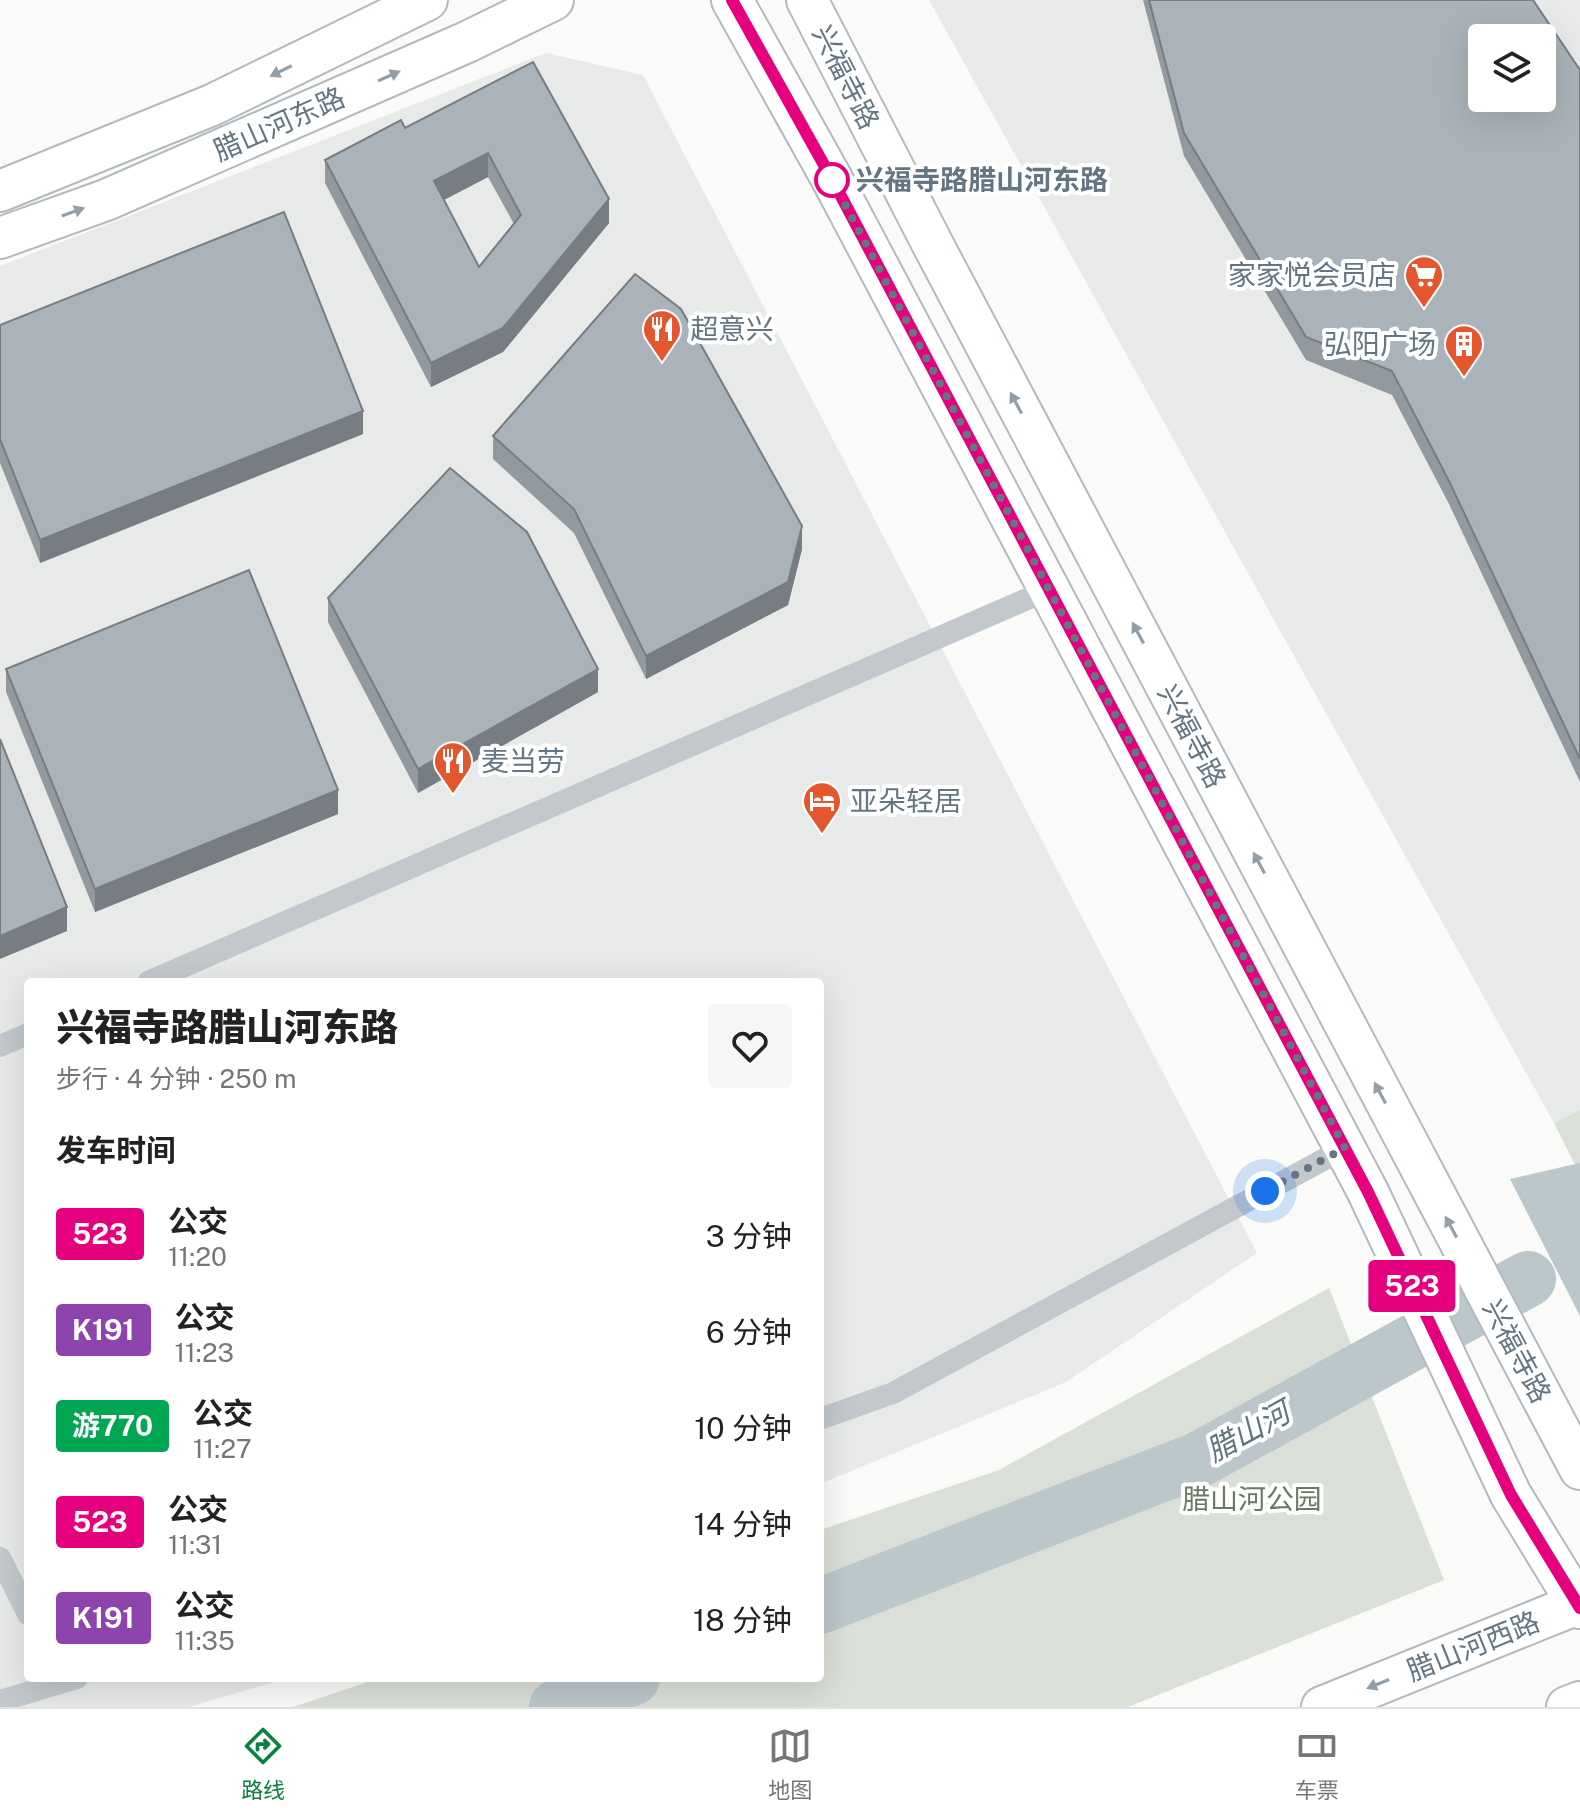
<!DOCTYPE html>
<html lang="zh">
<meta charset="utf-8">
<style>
:root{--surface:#fff;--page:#f6f6f6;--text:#222;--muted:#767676;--line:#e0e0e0;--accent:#0b8043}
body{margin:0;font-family:"Public Sans","Noto Sans SC",sans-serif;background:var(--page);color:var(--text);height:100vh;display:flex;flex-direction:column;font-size:30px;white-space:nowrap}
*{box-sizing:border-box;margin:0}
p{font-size:26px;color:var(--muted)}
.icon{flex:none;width:44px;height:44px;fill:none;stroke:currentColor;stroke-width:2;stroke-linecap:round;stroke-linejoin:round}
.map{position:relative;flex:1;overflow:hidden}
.sheet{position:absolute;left:24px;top:978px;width:800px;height:704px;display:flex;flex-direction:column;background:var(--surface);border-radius:8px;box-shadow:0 8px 32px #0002}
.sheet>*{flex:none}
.badge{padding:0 16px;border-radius:6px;font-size:28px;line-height:52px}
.fabs{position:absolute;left:1468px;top:24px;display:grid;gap:16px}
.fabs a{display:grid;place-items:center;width:88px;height:88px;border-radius:8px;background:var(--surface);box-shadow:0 8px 32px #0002;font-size:40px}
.you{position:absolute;width:40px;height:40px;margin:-20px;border:6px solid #fff;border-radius:50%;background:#1a73e8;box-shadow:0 0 0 12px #1a73e833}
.map>.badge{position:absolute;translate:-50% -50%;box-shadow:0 0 0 4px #fff}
h2{padding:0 32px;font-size:30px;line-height:72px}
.round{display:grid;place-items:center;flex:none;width:84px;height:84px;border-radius:8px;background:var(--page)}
.head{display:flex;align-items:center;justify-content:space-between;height:136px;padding:0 32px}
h1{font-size:38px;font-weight:800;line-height:60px}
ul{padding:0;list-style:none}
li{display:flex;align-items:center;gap:24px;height:96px;padding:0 32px}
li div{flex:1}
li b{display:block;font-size:30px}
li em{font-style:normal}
li .badge{min-width:88px;font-weight:700;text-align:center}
.dock{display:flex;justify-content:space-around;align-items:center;height:112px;border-top:2px solid var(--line);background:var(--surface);font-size:22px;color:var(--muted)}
.dock a{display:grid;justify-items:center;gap:4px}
.dock .selected{color:var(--accent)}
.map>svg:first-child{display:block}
.built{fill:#e8e9e9;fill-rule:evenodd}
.green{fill:#dadfd7}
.water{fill:#bbc7cb}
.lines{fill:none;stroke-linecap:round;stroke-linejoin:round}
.river{stroke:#bbc7cb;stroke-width:56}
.secondary-casing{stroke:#b3babf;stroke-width:44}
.pedestrian{stroke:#c3c8cc;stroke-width:22}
.secondary{stroke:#fff;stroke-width:40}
.wall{fill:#929a9f;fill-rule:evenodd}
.shaded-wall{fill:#777d82}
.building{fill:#aab3b9;stroke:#777d82;stroke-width:2;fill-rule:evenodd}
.oneway{fill:#939fa8}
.line-casing{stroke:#fff;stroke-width:18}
.line{stroke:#e6007e;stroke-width:12}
.walk{stroke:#657683;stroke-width:8;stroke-dasharray:0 14.4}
.stop-dot{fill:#fff;stroke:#e6007e;stroke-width:4}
.labels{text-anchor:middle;stroke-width:8;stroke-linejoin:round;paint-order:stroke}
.street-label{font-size:28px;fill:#657683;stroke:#fff}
.stop-label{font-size:28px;font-weight:bold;fill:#657683;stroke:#fff;text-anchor:start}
.poi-label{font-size:28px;fill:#657683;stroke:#fff;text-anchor:start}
.park-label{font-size:28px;fill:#687a64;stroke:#fff}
.water-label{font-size:30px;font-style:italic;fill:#60757c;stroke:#fff}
</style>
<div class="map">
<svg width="1580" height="1707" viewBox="0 0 1580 1707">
<rect width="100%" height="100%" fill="#fafaf8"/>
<g class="built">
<path d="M 929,0 L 1580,0 L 1580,1110 L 1554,1123 ZM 1482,38 L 1542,38 L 1542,98 L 1482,98 Z"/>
<path d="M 546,53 L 643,75 L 1257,1253 L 1066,1382 L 820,1484 L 820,982 L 28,982 L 28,1678 L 288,1678 L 189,1707 L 0,1707 L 0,266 Z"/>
</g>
<g class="green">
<path d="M 1580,1110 L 1580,1175 L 1554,1123 Z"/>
<path d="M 1329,1288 L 1444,1580 L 1128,1707 L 293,1707 L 380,1678 L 820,1678 L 820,1530 L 999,1470 Z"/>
</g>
<path class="water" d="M 1580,1163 L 1580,1316 L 1510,1179 Z"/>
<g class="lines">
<g class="river">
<path d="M 820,1606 L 1198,1460 L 1528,1279"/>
<path d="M 557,1707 L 632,1678"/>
</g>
<g class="secondary-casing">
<g id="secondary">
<path d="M 732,0 L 833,181 L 1368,1192 L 1511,1495 L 1580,1608"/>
<path d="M 807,0 L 932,243 L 1580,1469"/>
<path d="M 0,191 L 212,105 L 427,0"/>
<path d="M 0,238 L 106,200 L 467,42 L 553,0"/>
<path d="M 1322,1707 L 1580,1603"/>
<path d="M 1567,1707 L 1580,1702"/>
</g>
</g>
<g class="pedestrian">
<path d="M 148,982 L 1048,590"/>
<path d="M 0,1046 L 28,1034"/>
<path d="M 820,1419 L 893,1393 L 1345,1148"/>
<path d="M 0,1558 L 28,1614"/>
<path d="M 0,1701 L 77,1678"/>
</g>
<use href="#secondary" class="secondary"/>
</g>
<g class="wall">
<path d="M 1143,0 L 1533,0 L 1580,70 L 1580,782 L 1449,504 L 1392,395 L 1306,360 L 1184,156 Z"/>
<path d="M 533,62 L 609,223 L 503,352 L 431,387 L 325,183 L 325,160 L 405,128 ZM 488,177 L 514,224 L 479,267 L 444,200 Z"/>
<path d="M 0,325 L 363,434 L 40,563 L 0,463 Z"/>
<path d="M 493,436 L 802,549 L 788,605 L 646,679 L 574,533 L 493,459 Z"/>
<path d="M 328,598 L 598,692 L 418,793 L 328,622 Z"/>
<path d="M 6,669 L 338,814 L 95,912 L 6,692 Z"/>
</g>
<g class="shaded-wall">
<path d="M 488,153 L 488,177 L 434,205 L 434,181 Z"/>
<path d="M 609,199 L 609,223 L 503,352 L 431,387 L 431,363 Z"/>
<path d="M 363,411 L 363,434 L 40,563 L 40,540 Z"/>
<path d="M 802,526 L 802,549 L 788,605 L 646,679 L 646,656 Z"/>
<path d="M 598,669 L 598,692 L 418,793 L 418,769 Z"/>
<path d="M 338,790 L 338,814 L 95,912 L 95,889 Z"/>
<path d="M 67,907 L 67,931 L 0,959 L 0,936 Z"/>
</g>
<g class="building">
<path d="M 1149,0 L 1533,0 L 1580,70 L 1580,759 L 1449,481 L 1392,371 L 1306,337 L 1184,133 ZM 1482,38 L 1542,38 L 1542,98 L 1482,98 Z"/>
<path d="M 533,62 L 609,199 L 503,328 L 431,363 L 325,160 L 401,120 L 405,128 ZM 488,153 L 521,215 L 479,267 L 434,181 Z"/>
<path d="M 284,212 L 363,411 L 40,540 L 0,439 L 0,325 Z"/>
<path d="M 635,274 L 681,309 L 802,526 L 788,582 L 646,656 L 574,509 L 493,436 Z"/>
<path d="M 450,468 L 527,532 L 598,669 L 418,769 L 328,598 Z"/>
<path d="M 249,570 L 338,790 L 95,889 L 6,669 Z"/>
<path d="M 0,739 L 67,907 L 0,936 Z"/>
</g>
<defs><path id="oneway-solid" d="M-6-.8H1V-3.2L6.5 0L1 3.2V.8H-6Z" transform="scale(2)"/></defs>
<g class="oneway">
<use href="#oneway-solid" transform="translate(281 71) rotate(154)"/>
<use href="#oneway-solid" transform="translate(389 76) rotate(-24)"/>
<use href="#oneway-solid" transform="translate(73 212) rotate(-20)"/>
<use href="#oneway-solid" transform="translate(1016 403) rotate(-118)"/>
<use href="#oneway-solid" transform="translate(1138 633) rotate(-118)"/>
<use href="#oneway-solid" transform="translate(1259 863) rotate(-118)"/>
<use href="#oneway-solid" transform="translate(1380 1093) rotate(-118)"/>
<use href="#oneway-solid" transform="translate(1451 1227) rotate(-118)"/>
<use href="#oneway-solid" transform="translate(1378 1684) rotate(158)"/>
</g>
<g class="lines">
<g class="line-casing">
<path id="line" d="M 732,0 L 833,181 L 1368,1192 L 1511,1495 L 1580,1608"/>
</g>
<use href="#line" class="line"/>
<path class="walk" d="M 832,180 L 1345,1148 L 1265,1191"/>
</g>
<defs>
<g id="supermarket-pin" transform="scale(2)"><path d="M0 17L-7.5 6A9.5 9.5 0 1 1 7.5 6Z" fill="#e4572e" stroke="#fff"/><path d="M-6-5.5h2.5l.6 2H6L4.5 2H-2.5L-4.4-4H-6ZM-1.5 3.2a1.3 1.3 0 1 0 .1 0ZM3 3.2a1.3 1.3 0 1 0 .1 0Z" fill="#fff"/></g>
<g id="restaurant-pin" transform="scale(2)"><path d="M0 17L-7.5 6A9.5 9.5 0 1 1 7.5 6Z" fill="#e4572e" stroke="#fff"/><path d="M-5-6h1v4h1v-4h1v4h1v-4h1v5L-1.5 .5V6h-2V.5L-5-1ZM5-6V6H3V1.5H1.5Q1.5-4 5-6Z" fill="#fff"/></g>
<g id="building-pin" transform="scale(2)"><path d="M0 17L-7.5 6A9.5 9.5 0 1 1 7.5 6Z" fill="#e4572e" stroke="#fff"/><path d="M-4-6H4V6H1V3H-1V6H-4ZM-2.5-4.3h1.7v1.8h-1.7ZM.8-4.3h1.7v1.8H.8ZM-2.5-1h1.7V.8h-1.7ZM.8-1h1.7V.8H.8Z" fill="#fff"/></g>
<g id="hotel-pin" transform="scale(2)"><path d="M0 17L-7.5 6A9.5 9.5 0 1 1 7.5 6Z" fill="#e4572e" stroke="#fff"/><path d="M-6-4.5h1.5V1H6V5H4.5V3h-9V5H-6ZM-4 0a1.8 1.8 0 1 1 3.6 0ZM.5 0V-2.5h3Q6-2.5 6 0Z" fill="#fff"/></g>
</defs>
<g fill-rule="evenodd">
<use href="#supermarket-pin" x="1424" y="275"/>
<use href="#restaurant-pin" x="662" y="329"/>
<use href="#building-pin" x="1464" y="344"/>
<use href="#restaurant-pin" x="453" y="761"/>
<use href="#hotel-pin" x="822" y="801"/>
</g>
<circle class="stop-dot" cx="832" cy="180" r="16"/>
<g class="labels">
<g class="street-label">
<text transform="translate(846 77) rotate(63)" y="10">兴福寺路</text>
<text transform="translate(279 124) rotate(-24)" y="10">腊山河东路</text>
<text transform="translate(1192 736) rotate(62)" y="10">兴福寺路</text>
<text transform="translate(1517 1351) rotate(62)" y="10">兴福寺路</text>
<text transform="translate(1473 1646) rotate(-22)" y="10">腊山河西路</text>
</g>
<g class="stop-label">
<text x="856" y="190">兴福寺路腊山河东路</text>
</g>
<g class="poi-label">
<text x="1396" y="285" text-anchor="end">家家悦会员店</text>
<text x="690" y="339">超意兴</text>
<text x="1436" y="354" text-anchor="end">弘阳广场</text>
<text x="481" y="771">麦当劳</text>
<text x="850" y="811">亚朵轻居</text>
</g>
<g class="park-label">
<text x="1252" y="1509">腊山河公园</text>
</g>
<g class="water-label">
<text transform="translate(1248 1432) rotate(-29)" y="10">腊山河</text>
</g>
</g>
</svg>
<div class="fabs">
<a><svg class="icon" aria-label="layers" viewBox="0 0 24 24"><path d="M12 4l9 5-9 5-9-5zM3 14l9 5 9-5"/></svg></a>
</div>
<div class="you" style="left:1265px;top:1191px"></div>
<b class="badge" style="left:1412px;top:1286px;background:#e6007e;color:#fff">523</b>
<section class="sheet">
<div class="head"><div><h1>兴福寺路腊山河东路</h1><p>步行 · 4 分钟 · 250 m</p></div><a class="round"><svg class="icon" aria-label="heart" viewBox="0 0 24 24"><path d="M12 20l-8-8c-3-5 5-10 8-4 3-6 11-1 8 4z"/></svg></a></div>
<h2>发车时间</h2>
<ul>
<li><span class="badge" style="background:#e6007e;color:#fff">523</span><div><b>公交</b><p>11:20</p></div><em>3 分钟</em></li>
<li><span class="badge" style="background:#8e44ad;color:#fff">K191</span><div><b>公交</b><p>11:23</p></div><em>6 分钟</em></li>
<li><span class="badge" style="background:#00a651;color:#fff">游770</span><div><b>公交</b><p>11:27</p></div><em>10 分钟</em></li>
<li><span class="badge" style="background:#e6007e;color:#fff">523</span><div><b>公交</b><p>11:31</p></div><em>14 分钟</em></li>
<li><span class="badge" style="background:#8e44ad;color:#fff">K191</span><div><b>公交</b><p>11:35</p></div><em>18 分钟</em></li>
</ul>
</section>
</div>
<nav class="dock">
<a class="selected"><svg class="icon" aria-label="directions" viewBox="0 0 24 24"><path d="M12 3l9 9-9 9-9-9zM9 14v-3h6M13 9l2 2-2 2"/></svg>路线</a>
<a><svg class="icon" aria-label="map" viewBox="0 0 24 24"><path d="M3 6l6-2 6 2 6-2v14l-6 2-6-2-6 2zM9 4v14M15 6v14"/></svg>地图</a>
<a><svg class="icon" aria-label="tickets" viewBox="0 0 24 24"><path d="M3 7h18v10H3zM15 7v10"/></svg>车票</a>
</nav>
